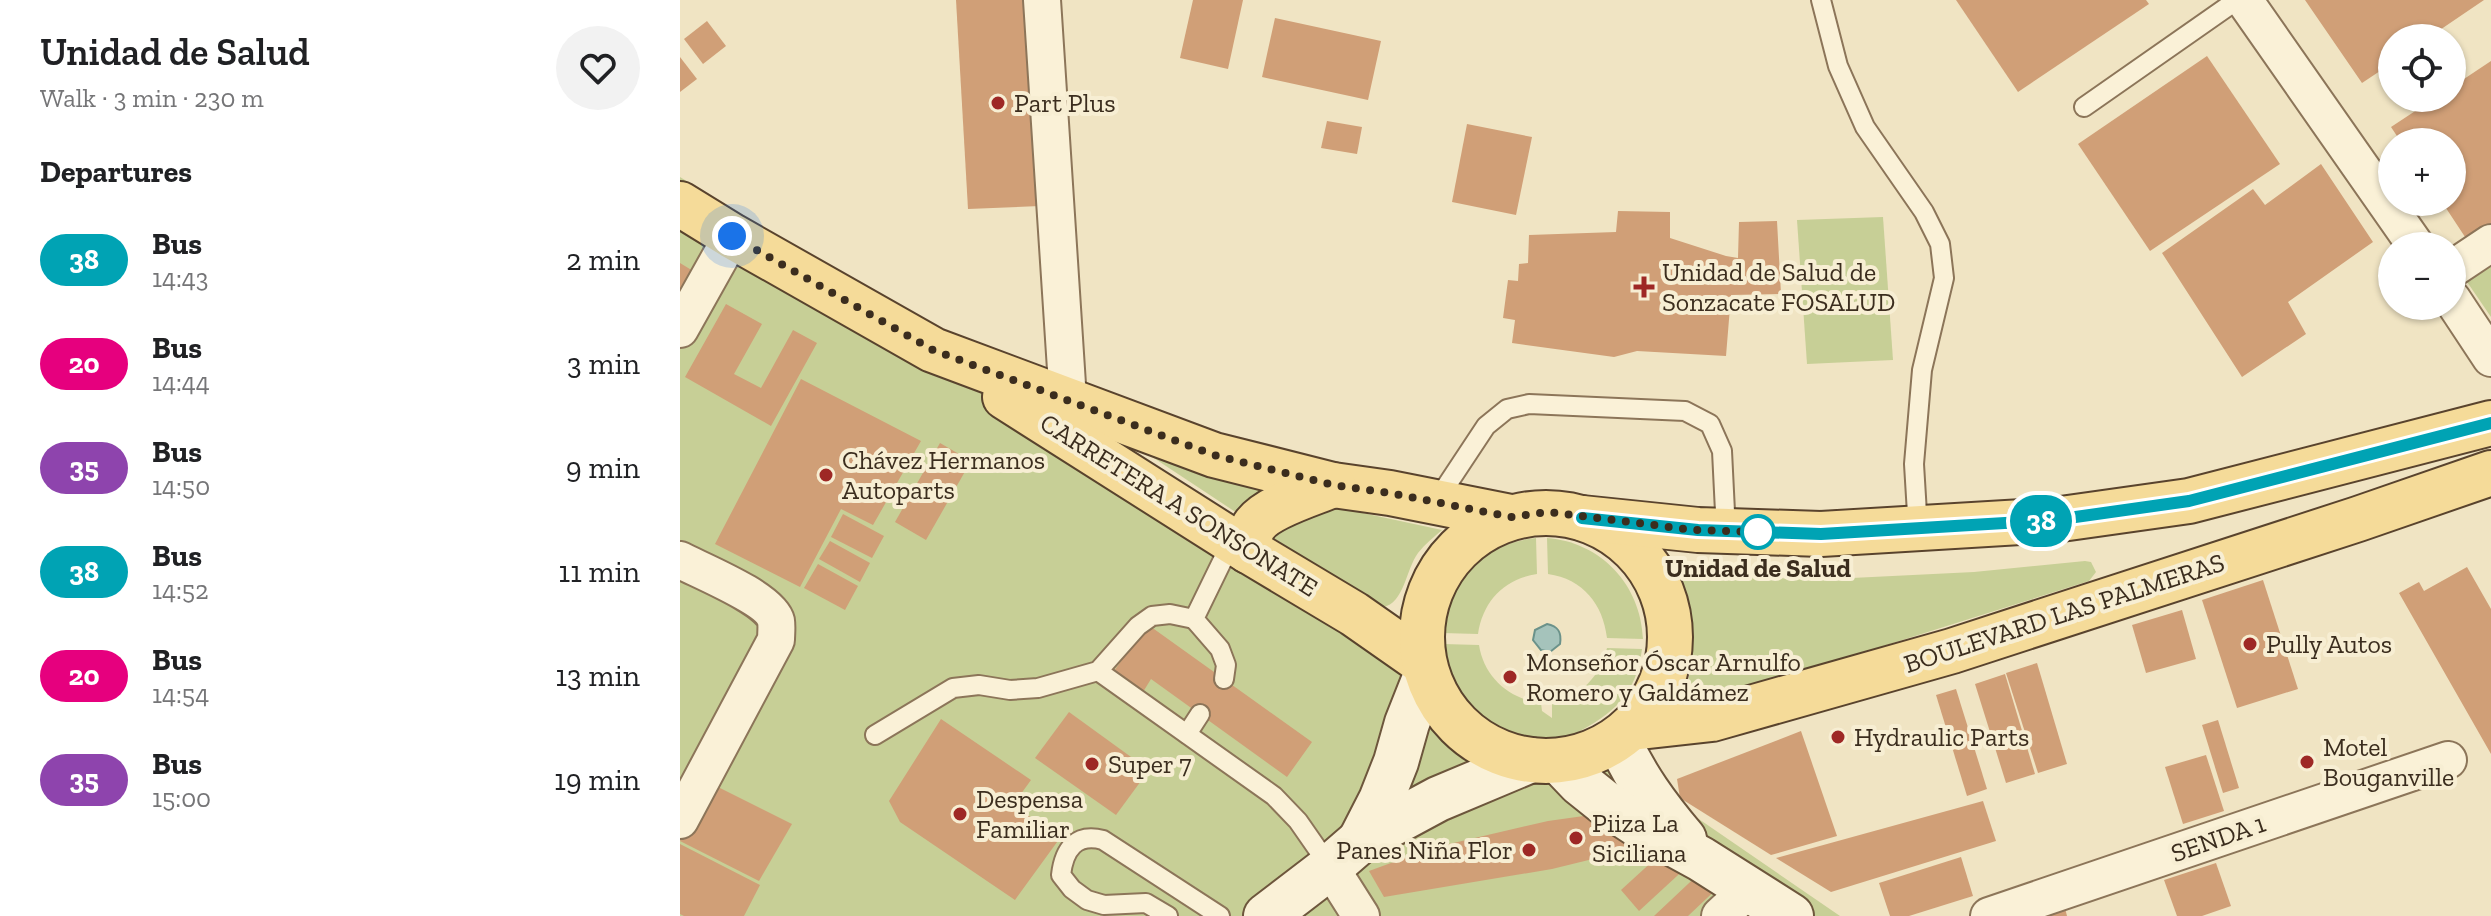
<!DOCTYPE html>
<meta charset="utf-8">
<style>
:root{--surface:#fff;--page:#f2f2f2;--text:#202124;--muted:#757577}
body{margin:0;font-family:"Zilla Slab",serif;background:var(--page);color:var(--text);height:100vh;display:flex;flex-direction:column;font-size:30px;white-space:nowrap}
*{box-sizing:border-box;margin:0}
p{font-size:26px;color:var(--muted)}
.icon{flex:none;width:44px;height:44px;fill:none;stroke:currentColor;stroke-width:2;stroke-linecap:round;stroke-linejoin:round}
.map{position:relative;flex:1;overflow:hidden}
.details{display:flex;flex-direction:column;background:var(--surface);width:680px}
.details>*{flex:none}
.badge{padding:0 16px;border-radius:26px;font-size:28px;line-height:52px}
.fabs{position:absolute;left:1698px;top:24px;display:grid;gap:16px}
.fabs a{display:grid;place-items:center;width:88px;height:88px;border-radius:50%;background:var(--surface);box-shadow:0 2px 6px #0004;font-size:40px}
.you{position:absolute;width:40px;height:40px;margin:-20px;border:6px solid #fff;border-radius:50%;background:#1a73e8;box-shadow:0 0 0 12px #1a73e833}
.map>.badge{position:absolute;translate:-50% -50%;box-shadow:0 0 0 4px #fff}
h2{padding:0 40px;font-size:30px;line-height:72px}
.round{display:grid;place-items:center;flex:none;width:84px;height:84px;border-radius:42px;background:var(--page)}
.overview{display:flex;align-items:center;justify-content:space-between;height:136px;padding:0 40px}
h1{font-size:38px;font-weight:600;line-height:60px}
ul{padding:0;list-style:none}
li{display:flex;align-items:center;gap:24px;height:104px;padding:0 40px}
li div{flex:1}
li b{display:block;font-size:30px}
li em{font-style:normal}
li .badge{min-width:88px;font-weight:700;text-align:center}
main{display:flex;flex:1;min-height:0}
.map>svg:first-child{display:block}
.green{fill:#c7cf96}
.water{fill:#a5c3bb;stroke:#6b928a;stroke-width:2}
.building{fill:#d09f77}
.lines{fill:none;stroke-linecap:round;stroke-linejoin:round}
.service-casing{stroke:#8c7559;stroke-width:22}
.minor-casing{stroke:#8c7559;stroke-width:40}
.secondary-casing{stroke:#6d563c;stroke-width:48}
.primary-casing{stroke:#59432d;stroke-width:48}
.service{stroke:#faf1d7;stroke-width:18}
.minor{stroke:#faf1d7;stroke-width:36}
.secondary{stroke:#faf1d7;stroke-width:44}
.primary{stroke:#f5db99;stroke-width:44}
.line-casing{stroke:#fff;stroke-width:18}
.line{stroke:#00a3b4;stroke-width:12}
.walk{stroke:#3b2d1e;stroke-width:8;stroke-dasharray:0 14.4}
.poi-dot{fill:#9e2825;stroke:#f7eed3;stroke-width:3}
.stop-dot{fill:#fff;stroke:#00a3b4;stroke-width:4}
.labels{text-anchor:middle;stroke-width:8;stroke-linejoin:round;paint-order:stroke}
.poi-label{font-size:26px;fill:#3b2d1e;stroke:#f7eed3;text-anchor:start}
.street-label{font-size:26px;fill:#3b2d1e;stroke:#f7eed3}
.stop-label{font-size:26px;font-weight:bold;fill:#3b2d1e;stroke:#f7eed3}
</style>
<main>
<section class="details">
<div class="overview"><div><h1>Unidad de Salud</h1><p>Walk · 3 min · 230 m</p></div><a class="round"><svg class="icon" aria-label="heart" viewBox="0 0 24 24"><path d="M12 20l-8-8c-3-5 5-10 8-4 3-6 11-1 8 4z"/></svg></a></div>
<h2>Departures</h2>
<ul>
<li><span class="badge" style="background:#00a3b4;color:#fff">38</span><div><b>Bus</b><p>14:43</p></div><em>2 min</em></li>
<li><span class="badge" style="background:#e6007e;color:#fff">20</span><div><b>Bus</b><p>14:44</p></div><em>3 min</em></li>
<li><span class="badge" style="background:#8e44ad;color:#fff">35</span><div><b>Bus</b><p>14:50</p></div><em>9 min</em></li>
<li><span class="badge" style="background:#00a3b4;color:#fff">38</span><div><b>Bus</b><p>14:52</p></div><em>11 min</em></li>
<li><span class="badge" style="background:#e6007e;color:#fff">20</span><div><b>Bus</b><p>14:54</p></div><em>13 min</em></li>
<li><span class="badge" style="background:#8e44ad;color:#fff">35</span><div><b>Bus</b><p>15:00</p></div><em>19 min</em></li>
</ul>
</section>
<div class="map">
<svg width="1811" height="916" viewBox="0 0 1811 916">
<rect width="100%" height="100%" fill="#f0e4c3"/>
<g class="green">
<path d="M 0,177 L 762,649 L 763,644 L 799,645 C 804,677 829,699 861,703 L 862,711 L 872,718 L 872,702 C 901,696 920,677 927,648 L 962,649 C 956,696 933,713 895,734 L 1160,916 L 0,916 Z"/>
<path d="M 1203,217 L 1213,360 L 1127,364 L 1117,220 Z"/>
<path d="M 1811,253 L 1811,317 L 1781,273 Z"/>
<path d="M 433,431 L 599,488 L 560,515 Z"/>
<path d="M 641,504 L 762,530 C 754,537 745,544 738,553 C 726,569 724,604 703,607 L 589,535 Z"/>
<path d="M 856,538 L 857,574 C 824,579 803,601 798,634 L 762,633 C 770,580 801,544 856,538 Z"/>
<path d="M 867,538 C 921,542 961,585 963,639 L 927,638 C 923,604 903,579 868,574 Z"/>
<path d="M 1405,561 L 1411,562 L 1416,572 L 1409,581 L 998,711 C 1020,655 1016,626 993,572 L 1131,580 L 1294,572 Z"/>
</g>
<path class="water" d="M 867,624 C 878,626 882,632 880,644 L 870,652 L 861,650 L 853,640 L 855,630 Z"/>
<g class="building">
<path d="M 276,0 L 348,0 L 360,206 L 288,209 Z"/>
<path d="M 513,0 L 563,0 L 548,69 L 500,58 Z"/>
<path d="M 1276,0 L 1466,0 L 1469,4 L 1338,92 Z"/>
<path d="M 1625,0 L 1804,0 L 1748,38 L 1712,38 L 1712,63 L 1682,83 Z"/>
<path d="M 595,18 L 701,41 L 688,100 L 582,77 Z"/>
<path d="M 27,21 L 46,46 L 23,64 L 4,39 Z"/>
<path d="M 1527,56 L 1600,164 L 1470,251 L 1398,144 Z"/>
<path d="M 0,57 L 17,79 L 0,92 Z"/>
<path d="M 1811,61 L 1811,233 L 1791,246 L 1762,202 L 1772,202 L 1772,142 L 1721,142 L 1711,127 L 1755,98 L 1772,98 L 1772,87 Z"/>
<path d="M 647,121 L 682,127 L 677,154 L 641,148 Z"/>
<path d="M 787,124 L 852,137 L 836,215 L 772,202 Z"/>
<path d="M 1641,164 L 1693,242 L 1608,302 L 1626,334 L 1562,377 L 1482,253 L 1573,189 L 1585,205 Z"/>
<path d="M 938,211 L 990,212 L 990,238 L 1046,256 L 1058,258 L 1059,222 L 1097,221 L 1101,294 L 1051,295 L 1046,356 L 957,351 L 934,357 L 832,343 L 835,320 L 823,318 L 828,280 L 838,281 L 839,264 L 848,263 L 849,235 L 936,232 Z"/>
<path d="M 0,263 L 18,274 L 0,307 Z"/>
<path d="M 46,304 L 82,324 L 54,374 L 81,388 L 113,330 L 137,343 L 91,426 L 5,377 Z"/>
<path d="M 121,379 L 241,441 L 193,525 L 161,509 L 120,587 L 35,544 Z"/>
<path d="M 260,443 L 291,461 L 246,540 L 215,522 Z"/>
<path d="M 163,514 L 204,536 L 192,558 L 151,537 Z"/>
<path d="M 150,541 L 190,563 L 180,582 L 139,559 Z"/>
<path d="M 138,564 L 178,586 L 165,610 L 124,588 Z"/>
<path d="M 1787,567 L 1811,609 L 1811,754 L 1719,593 L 1739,582 L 1744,591 Z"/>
<path d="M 1583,580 L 1618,689 L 1557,708 L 1522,600 Z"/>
<path d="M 1502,610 L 1516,659 L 1466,673 L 1452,625 Z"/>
<path d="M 467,624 L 632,742 L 607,777 L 471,679 L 463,692 L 434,671 Z"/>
<path d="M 1357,663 L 1387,764 L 1358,773 L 1326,673 Z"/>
<path d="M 1325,674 L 1355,774 L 1326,783 L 1295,684 Z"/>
<path d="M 1276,689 L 1307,789 L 1287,796 L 1256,695 Z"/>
<path d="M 389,712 L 469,770 L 436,815 L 355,758 Z"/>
<path d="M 261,719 L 351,780 L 333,805 L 380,838 L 335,900 L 220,822 L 209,801 Z"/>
<path d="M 1538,720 L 1559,788 L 1543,793 L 1522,725 Z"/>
<path d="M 1121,731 L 1157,836 L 1091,855 L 1000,798 L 997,779 Z"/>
<path d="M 1526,755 L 1544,811 L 1503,824 L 1485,767 Z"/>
<path d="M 28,782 L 112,824 L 79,881 L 0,841 Z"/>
<path d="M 1303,801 L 1316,841 L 1151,892 L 1096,858 Z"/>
<path d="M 918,814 L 964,841 L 925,856 L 872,869 L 704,897 L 689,871 L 752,848 L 868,821 Z"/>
<path d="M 0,844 L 80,885 L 64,916 L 4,916 L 0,914 Z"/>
<path d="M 987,848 L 1010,864 L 959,911 L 941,890 Z"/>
<path d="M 1281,857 L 1293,896 L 1229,916 L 1210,916 L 1199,883 Z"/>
<path d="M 1536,863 L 1551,906 L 1522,916 L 1497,916 L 1484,880 Z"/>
<path d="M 1025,868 L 1044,882 L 1008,916 L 974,916 Z"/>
<path d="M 1385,908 L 1387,916 L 1357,916 Z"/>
</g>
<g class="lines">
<g class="service-casing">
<g id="service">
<path d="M 1141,0 L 1158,66 L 1185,127 L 1244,212 L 1260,244 L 1264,278 L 1242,370 L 1234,464 L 1238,530"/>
<path d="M 1404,107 L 1557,0"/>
<path d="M 757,500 L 806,426 L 827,409 L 849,404 L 1005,411 L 1030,424 L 1042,451 L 1046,532"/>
<path d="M 418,671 L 594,796 L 618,821 L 650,867"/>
<path d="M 544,679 L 546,665 L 540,649 L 514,619 L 552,541"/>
<path d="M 507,734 L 520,714"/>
<path d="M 195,735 L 273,688 L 299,685 L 330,690 L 358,688 L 418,671 L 458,626 L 472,616 L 490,614 L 514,619"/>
<path d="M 488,916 L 466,903 L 424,905 L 407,900 L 392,889 L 381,875 C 384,849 396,833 423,840 L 540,916"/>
</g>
</g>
<g class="minor-casing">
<g id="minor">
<path d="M 362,0 L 388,400"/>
<path d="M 1564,0 L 1736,246"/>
<path d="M 1772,269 L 1811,243"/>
<path d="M 1772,299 L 1811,358"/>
<path d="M 0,329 L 52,236"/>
<path d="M 0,560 C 21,571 91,599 96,621 C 97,627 96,635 96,640 L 0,820"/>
<path d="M 650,867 L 681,916"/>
<path d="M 1040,916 L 1068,890"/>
<path d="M 1309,916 L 1768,760"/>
</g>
</g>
<g class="secondary-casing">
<g id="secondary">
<path d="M 938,739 C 955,777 977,807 1004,839"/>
<path d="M 879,761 L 900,783 L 925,803 L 957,824 L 1021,859 L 1111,916"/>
<path d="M 680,841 L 701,800 L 716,762 L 727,723 L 746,675"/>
<path d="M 586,916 L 650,867 L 680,841 L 758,799 L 851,760"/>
</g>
</g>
<g class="primary-casing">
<g id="primary">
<path d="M 0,204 L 52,236 L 253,350 L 534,455 L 653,485 L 710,493 L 831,517"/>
<path d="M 325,397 L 552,541 L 674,614 L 744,663"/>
<circle cx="866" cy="637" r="124"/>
<path d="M 902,518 L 1018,530 L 1141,534 L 1374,520 L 1509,501 L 1811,423"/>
<path d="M 568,551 C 568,542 569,534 574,526 C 586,507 632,494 653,485"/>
<path d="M 951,728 L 1032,719 L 1272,651 L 1678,519 L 1811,473"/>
</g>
</g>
<use href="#service" class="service"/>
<use href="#minor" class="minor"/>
<use href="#secondary" class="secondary"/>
<use href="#primary" class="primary"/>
</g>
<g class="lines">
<g class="line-casing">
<path id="line" d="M 902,518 L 1018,530 L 1141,534 L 1374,520 L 1509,501 L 1811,423"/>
</g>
<use href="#line" class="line"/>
<path class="walk" d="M 52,236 L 253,350 L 534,455 L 653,485 L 710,493 L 831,517 L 868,512 L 1014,530 L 1078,532"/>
</g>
<g class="poi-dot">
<circle cx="318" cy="103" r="8"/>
<path d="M960 275h8v8h8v8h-8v8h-8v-8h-8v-8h8z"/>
<circle cx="146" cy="475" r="8"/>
<circle cx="1570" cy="644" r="8"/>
<circle cx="830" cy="677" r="8"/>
<circle cx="1158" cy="737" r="8"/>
<circle cx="1627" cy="762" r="8"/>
<circle cx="412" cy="764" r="8"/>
<circle cx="280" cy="814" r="8"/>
<circle cx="896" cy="838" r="8"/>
<circle cx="849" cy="850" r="8"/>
</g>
<circle class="stop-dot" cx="1078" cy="532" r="16"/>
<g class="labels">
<g class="poi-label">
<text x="334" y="112">Part Plus</text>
<text x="982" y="281">Unidad de Salud de<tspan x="982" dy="30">Sonzacate FOSALUD</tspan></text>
<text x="162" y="469">Chávez Hermanos<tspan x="162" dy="30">Autoparts</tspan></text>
<text x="1586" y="653">Pully Autos</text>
<text x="846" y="671">Monseñor Óscar Arnulfo<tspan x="846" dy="30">Romero y Galdámez</tspan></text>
<text x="1174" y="746">Hydraulic Parts</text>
<text x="1643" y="756">Motel<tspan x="1643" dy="30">Bouganville</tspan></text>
<text x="428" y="773">Super 7</text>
<text x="296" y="808">Despensa<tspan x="296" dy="30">Familiar</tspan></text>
<text x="912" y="832">Piiza La<tspan x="912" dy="30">Siciliana</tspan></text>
<text x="833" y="859" text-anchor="end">Panes Niña Flor</text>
</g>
<g class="street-label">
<text transform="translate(499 505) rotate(32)" y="9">CARRETERA A SONSONATE</text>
<text transform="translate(1384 613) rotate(-18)" y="9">BOULEVARD LAS PALMERAS</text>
<text transform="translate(1538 838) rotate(-19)" y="9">SENDA 1</text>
</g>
<g class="stop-label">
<text x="1078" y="577">Unidad de Salud</text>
</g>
</g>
</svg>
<div class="fabs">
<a><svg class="icon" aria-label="locate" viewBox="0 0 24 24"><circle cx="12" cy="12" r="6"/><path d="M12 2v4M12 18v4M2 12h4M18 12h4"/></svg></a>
<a>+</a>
<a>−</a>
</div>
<div class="you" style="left:52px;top:236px"></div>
<b class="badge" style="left:1361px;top:521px;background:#00a3b4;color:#fff">38</b>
</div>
</main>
